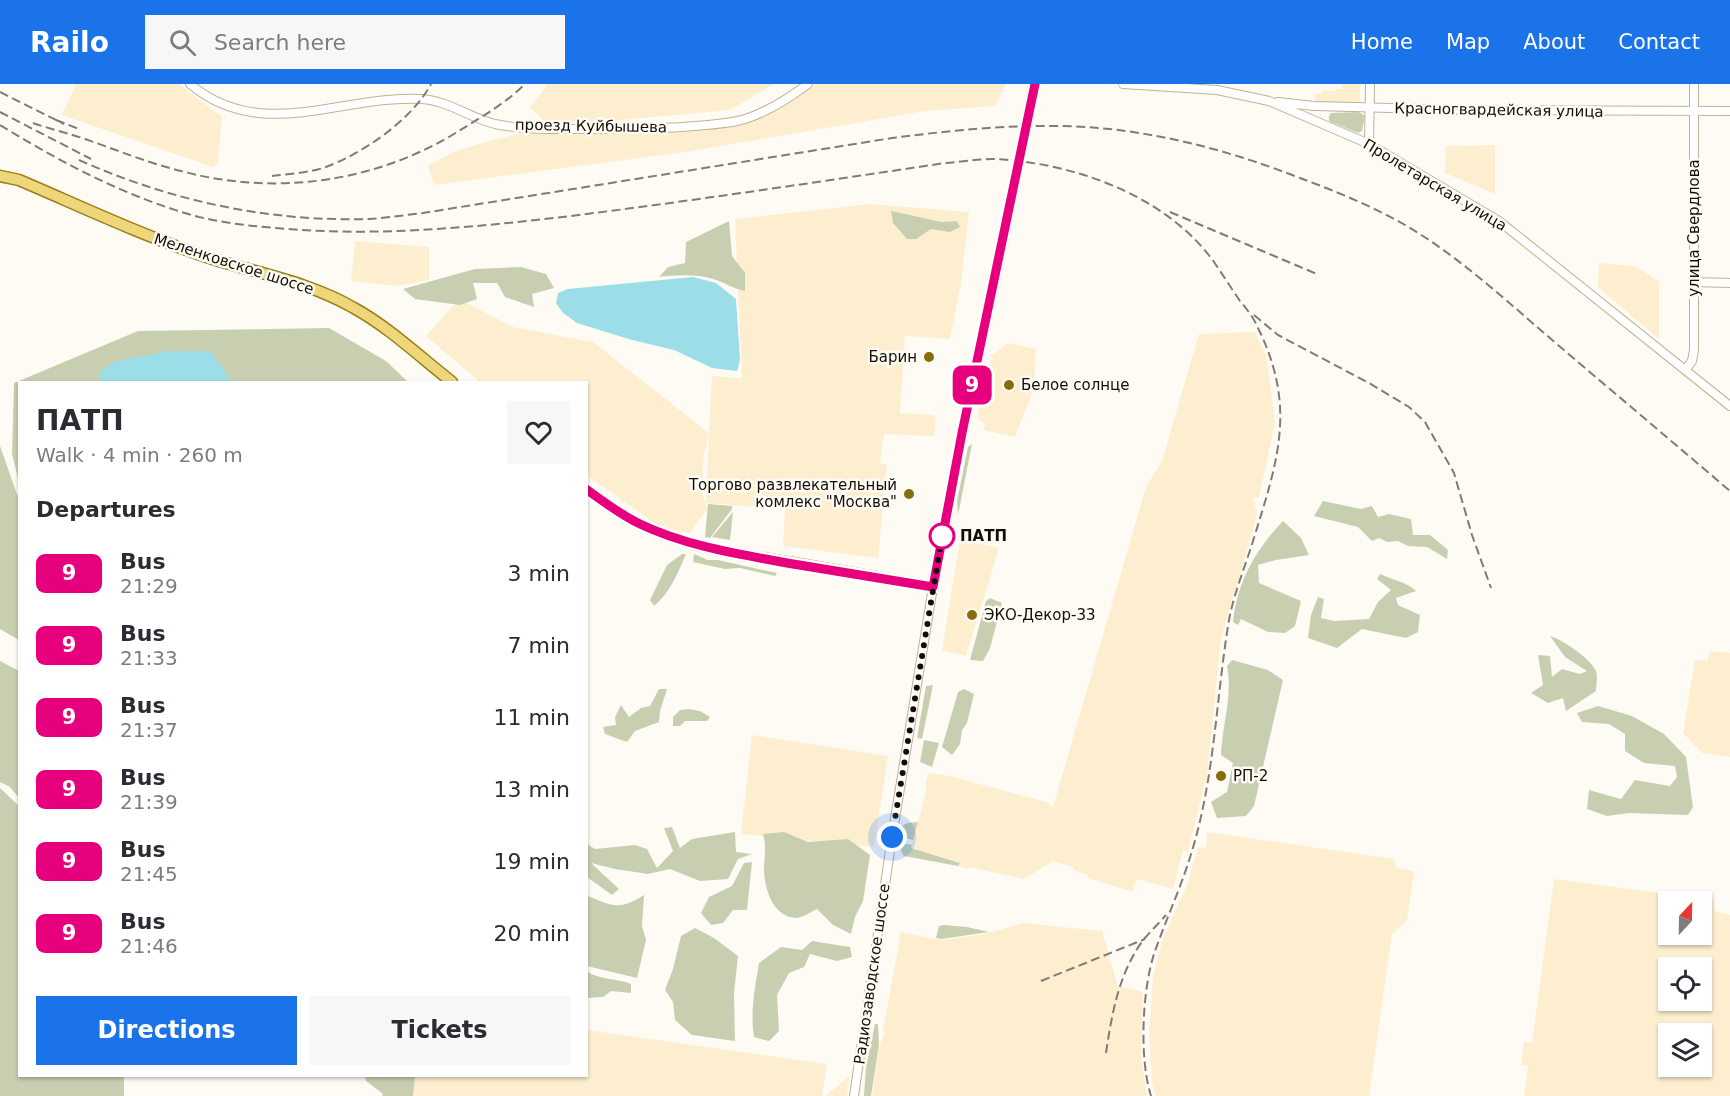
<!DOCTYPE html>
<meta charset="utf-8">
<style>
:root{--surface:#fff;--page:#f7f7f7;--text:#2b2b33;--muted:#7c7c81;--accent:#1a73e8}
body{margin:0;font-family:"DejaVu Sans",sans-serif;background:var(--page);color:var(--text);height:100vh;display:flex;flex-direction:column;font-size:22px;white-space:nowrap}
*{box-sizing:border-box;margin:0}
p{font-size:20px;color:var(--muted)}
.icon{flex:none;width:33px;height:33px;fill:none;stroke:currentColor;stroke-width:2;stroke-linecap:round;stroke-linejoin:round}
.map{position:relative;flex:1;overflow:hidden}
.panel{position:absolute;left:18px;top:297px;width:570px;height:696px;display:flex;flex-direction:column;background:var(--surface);border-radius:0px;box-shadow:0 2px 4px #0004}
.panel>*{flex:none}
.badge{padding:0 12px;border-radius:9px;font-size:21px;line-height:39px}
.needle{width:39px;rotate:22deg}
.tools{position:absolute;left:1658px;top:807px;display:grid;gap:12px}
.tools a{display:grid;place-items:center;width:54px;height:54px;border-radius:0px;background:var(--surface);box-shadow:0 2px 4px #0004;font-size:30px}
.you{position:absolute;width:30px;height:30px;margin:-15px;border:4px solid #fff;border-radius:50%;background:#1a73e8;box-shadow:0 0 0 9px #1a73e833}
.map>.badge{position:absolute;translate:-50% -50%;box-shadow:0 0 0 3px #fff}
h2{padding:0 18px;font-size:22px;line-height:54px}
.round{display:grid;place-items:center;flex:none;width:63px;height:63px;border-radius:0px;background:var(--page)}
.headline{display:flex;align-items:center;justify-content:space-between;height:102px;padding:0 18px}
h1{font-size:28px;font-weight:800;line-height:45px}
.button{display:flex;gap:12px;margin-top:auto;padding:12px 18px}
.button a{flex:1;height:69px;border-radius:0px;background:var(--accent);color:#fff;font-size:24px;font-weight:800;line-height:69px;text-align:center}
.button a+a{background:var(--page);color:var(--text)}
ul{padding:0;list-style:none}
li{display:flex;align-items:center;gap:18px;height:72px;padding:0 18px}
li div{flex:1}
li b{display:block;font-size:22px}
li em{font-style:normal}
li .badge{min-width:66px;font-weight:700;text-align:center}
header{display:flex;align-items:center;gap:36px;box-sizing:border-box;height:84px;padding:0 30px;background:var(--accent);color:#fff}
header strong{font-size:28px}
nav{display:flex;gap:33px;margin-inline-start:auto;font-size:21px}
.search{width:420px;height:54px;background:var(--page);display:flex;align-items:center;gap:15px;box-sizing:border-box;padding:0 21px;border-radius:0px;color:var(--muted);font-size:22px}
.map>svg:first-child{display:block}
.built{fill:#fdeed0;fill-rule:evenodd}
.green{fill:#c8cfb1}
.water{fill:#9bdee8}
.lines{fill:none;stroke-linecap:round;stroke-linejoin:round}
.minor-casing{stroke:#c0b295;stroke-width:10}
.major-casing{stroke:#9a7f17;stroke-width:13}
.minor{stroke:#fff;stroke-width:8}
.major{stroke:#eed77a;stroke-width:10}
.rail{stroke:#807c74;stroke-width:2;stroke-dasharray:9 4.5;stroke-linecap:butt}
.major-bridge-casing{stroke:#9a7f17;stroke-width:13;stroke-linecap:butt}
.major-bridge{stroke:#eed77a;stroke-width:10}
.line-casing{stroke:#fff;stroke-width:14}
.line{stroke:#e6007e;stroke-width:9}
.walk{stroke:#130e04;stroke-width:6;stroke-dasharray:0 10.8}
.poi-dot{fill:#876d0c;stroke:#fefbf5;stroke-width:2}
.stop-dot{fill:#fff;stroke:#e6007e;stroke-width:3}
.labels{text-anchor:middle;stroke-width:5;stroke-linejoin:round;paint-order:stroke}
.street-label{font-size:15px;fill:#130e04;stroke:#fefbf5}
.poi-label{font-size:15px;fill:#130e04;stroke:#fefbf5;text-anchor:start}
.stop-label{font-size:15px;font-weight:bold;fill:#130e04;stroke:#fefbf5;text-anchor:start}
</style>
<header>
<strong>Railo</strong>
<div class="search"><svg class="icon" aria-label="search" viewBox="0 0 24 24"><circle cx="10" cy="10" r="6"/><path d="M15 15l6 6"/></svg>Search here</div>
<nav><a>Home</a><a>Map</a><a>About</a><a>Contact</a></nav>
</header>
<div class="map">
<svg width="1730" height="1012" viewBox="0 0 1730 1012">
<rect width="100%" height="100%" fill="#fefbf5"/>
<g class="built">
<path d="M 76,0 L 179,0 L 222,33 L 218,79 L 213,83 L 62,31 Z"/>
<path d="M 548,0 L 774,0 L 730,26 L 611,37 L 570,38 L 543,36 L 530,23 Z"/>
<path d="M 817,0 L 1006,0 L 995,22 L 925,27 L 686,68 L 434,101 L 428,82 L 453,68 L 496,55 L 528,48 L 672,49 L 706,46 L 740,40 L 785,21 Z"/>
<path d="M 1342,0 L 1360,0 L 1360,19 L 1315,18 L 1315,9 L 1322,9 L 1322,7 L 1336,7 L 1336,5 L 1342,5 Z"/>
<path d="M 1495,61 L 1495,110 L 1445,89 L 1446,62 Z"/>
<path d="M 869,120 L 969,128 L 961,200 L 950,255 L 905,252 L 900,329 L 934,331 L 936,335 L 934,352 L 884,350 L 880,379 L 887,380 L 878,474 L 783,462 L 785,425 L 706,419 L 709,350 L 703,375 L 702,409 L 707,425 L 690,449 L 661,444 L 587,391 L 586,298 L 480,298 L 426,252 L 459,215 L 513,243 L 593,258 L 709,349 L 712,292 L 742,294 L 735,135 Z"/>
<path d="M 355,157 L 429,163 L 429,196 L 397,202 L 351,197 Z"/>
<path d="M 1599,179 L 1635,182 L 1659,198 L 1659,255 L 1598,203 Z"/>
<path d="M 1255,248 L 1267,274 L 1275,339 L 1259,413 L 1253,414 L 1257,428 L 1252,450 L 1221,554 L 1207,691 L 1188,767 L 1183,766 L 1173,805 L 1136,795 L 1133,808 L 1087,794 L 1088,791 L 1073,786 L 1073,783 L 1053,777 L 1024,795 L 969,783 L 968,785 L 958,782 L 959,778 L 911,764 L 927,704 L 925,702 L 928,689 L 950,692 L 1046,718 L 1053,723 L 1146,403 L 1162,377 L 1199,250 Z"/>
<path d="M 1008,259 L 1036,265 L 1034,304 L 1015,353 L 984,346 L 985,340 L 978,335 L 979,320 L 992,272 Z"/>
<path d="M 960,456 L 999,464 L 966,572 L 942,566 Z"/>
<path d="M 1709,567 L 1730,569 L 1730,673 L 1702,669 L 1683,649 L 1695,576 L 1708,577 Z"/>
<path d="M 752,651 L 888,672 L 874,763 L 741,750 Z"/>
<path d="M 1207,748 L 1394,775 L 1397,784 L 1414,787 L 1407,837 L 1392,850 L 1369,1012 L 1156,1012 L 1152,999 L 1149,952 L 1153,893 L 1162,857 L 1187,801 L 1198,763 L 1206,764 Z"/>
<path d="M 1554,795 L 1713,816 L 1716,828 L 1730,831 L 1730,1012 L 1524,1012 L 1528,982 L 1521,981 L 1524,958 L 1532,959 ZM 1668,818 L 1701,818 L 1701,850 L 1668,850 ZM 1668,884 L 1701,884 L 1701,916 L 1668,916 ZM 1668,950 L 1701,950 L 1701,982 L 1668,982 Z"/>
<path d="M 1023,839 L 1102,847 L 1118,902 L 1143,908 L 1141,973 L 1147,1012 L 872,1012 L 879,962 L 885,949 L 883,947 L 901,848 L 941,856 L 985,850 Z"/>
<path d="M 587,946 L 827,980 L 822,1012 L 405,1012 L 408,992 L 586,992 Z"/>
<path d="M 850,992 L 847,1012 L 825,1012 Z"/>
</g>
<g class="green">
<path d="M 1359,28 L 1365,32 L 1362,47 L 1358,49 L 1329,37 L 1329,32 L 1331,29 Z"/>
<path d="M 891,127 L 942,138 L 957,137 L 960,143 L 950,148 L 931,145 L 916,155 L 907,155 L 893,139 Z"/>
<path d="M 729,137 L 732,172 L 745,189 L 745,207 C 733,205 724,198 713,195 C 697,190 674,191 659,193 L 668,183 L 685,179 L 686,158 Z"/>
<path d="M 521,183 L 546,190 L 554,204 L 532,210 L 534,223 L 505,213 L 497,199 L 473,199 L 477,215 L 460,221 L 415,215 L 403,205 L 475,185 Z"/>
<path d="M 329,244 L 386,277 L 408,298 L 20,298 L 19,398 L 12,370 L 14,299 L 138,247 Z"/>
<path d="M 972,360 L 958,431 L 957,417 L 968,363 Z"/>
<path d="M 0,362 L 19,416 L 19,556 L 0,545 Z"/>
<path d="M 1323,417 L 1361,425 L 1372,422 L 1378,433 L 1389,430 L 1411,435 L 1413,451 L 1430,451 L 1448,466 L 1447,475 L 1427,463 L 1408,462 L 1398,457 L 1387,458 L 1379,454 L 1372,457 L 1358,443 L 1314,432 Z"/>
<path d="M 708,420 L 732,422 L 732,425 L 710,454 L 705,453 Z"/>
<path d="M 733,428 L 730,456 L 712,453 Z"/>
<path d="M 1283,437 L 1301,454 L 1309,471 L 1276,476 L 1258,481 L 1259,499 L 1301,517 L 1295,542 L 1285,549 L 1268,548 L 1241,535 L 1238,541 L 1233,538 C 1237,498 1256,465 1283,437 Z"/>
<path d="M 682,470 L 686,470 C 678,489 669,510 654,522 L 650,516 L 667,481 Z"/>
<path d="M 694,470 L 708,476 L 718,476 L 777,489 L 775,492 L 740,484 L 725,485 L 693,478 Z"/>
<path d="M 1380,490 C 1393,496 1407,498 1416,507 L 1396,514 L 1398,521 L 1420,531 L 1418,548 L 1406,554 L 1362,545 L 1337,564 L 1308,554 L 1311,531 L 1318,513 L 1324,515 L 1321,534 L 1334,537 L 1369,535 L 1378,518 L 1391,506 L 1377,495 Z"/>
<path d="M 990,514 L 1002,519 L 990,564 L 983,577 L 970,576 L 986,517 Z"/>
<path d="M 1550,552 C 1563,556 1590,574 1596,587 C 1598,593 1596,601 1596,607 L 1566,627 L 1563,614 L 1548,619 L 1531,609 L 1543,601 L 1538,571 L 1550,572 L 1552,593 L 1562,585 L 1580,590 L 1587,587 L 1565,573 Z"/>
<path d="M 1232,576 L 1268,586 L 1283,596 L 1254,722 L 1246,732 L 1217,734 L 1211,718 L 1227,708 L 1233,679 L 1221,671 C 1222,642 1233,611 1227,582 Z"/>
<path d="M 0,577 L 19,587 L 19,714 L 10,703 L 0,698 Z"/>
<path d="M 933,601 L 922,655 L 917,654 L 926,602 Z"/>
<path d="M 659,605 L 667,605 L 660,627 L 659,638 L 635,647 L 627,658 L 605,650 L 603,643 L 616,641 L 615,633 L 621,621 L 629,633 L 641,624 L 650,622 Z"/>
<path d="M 964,605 L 974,610 L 967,639 L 962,646 L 960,660 L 952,671 L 942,663 L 958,608 Z"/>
<path d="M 1598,622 L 1632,632 L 1664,650 L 1686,673 L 1693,723 L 1688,731 L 1629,729 L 1607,732 L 1587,725 L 1589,706 L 1621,715 L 1635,696 L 1670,702 L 1677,693 L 1675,682 L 1644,679 L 1625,667 L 1625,650 L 1609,640 L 1582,638 L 1577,629 Z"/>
<path d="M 688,625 L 700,627 L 710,633 L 707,637 L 685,637 L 680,642 L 673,642 L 673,633 L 680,626 Z"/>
<path d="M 924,656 L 939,659 L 932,683 L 920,678 Z"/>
<path d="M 0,704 L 19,722 L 20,992 L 124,992 L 124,1012 L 0,1012 Z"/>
<path d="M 918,738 L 913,756 L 902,753 L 899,750 C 902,738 907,739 918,738 Z"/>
<path d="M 672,743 L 680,764 L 692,755 L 735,748 L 736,768 L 752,770 L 738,775 L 728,795 L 700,797 L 670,785 L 648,790 L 615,785 L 591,779 L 619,805 L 612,811 L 587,793 L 587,760 L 595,765 L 635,761 L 647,765 L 657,784 L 673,767 L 664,744 Z"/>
<path d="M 784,748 L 808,758 L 848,755 L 870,771 L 863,817 L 855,833 L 851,850 L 833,841 L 817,825 C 810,828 803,834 795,834 C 773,832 765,806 764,787 C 764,774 767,763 763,750 Z"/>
<path d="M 900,758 L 912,761 L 911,764 L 960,779 L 958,782 L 904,772 L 900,765 Z"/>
<path d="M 752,778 L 747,826 L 733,826 L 723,839 L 711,841 L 701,829 L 709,813 L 732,802 L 744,779 Z"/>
<path d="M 586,811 C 611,822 619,827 644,811 L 642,842 L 646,856 L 637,894 L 587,882 Z"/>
<path d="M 943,841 L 967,843 L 989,848 L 941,855 L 936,854 L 939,842 Z"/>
<path d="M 695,844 L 714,854 L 738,872 L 734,909 L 735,957 L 692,951 L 675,936 L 673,918 L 665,906 L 673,885 L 681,852 Z"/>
<path d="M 812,857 L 850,863 L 852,873 L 837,877 L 810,870 L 804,883 L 789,889 L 777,911 L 779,947 L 769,957 L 754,953 C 750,928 755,903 759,879 L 781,863 L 802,866 Z"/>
<path d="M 586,887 C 600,896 616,894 631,900 L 631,909 L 611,907 L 603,913 L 587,914 Z"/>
<path d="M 875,940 L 878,940 L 879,960 L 871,1012 L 864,1012 L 866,983 Z"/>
<path d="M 365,992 L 415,992 L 413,1012 L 382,1012 L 383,1010 L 366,997 Z"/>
</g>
<g class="water">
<path d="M 693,193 L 716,199 L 736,215 L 740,276 L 737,287 L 712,284 L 674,266 L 632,256 L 577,239 L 563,229 L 556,219 L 558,209 L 568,205 Z"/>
<path d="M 169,267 L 211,267 L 229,295 L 240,298 L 100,298 L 99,289 L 113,278 Z"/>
</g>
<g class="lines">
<g class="minor-casing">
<g id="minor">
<path d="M 190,0 C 261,60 342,10 422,15 C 449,17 470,34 495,40 C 524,46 553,45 582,45 C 615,45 648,45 682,43 C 703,41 725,41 745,35 C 768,28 789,14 808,0"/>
<path d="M 1123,0 L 1217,6 L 1269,17 L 1369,60 L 1499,137 L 1730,322"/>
<path d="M 1278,18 L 1314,22 L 1468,26 L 1730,27"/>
<path d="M 1369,60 L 1370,0"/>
<path d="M 1693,198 L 1730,199"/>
<path d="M 1686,285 L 1692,277 L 1694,266 L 1694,0"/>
<path d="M 854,1012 L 892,753 L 933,503"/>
</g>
</g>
<g class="major-casing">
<g id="major">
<path d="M 0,92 L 19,96 C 80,122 141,151 204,172 C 254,189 308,197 354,224 C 390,244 420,273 452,298"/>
<path d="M 586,405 C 604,418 621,431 640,440 C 687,463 741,471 792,479 C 839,487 886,495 933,503 L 962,349 L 993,202"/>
</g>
</g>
<use href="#minor" class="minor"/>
<use href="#major" class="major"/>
<g class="rail">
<path d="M 0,8 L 64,40"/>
<path d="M 0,28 L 91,75"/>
<path d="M 56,36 L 79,45"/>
<path d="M 33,39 C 50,45 68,49 85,55 C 117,66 148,79 181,87 C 274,112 372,99 454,50 C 478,35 505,20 525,0"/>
<path d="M 0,41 C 62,79 128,114 199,133 C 224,139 250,142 276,144 C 372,153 467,144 563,133 C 691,117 818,98 945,79 C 960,78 976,75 992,75 C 1072,78 1166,111 1214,178 C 1223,191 1231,204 1240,217 C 1245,223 1250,229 1254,236 C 1298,320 1279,373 1253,457 C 1245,483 1234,509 1229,536 C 1216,614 1215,691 1192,767 C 1182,801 1167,833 1155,867 C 1142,905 1139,974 1151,1012"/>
<path d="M 79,76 C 171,117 269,138 369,135 C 387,134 405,131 423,129 L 892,54 C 947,47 1002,41 1058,42 C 1142,43 1223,64 1300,94 C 1335,107 1372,122 1405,141 C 1455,170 1500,211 1544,249 C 1606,302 1668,354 1730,407"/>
<path d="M 272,92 C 288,90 307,89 323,84 C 361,71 412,36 431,0"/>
<path d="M 1170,128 L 1317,190"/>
<path d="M 1254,231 L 1278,251 L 1369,299 L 1409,323 L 1425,338 L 1454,389 L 1472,451 L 1491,504"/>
<path d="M 1041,897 L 1145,855"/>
<path d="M 1106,969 C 1112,929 1119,888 1144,855 C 1151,847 1159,839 1166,831"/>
</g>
<g class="major-bridge-casing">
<path id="major-bridge" d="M 993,202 L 1035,0"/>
</g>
<use href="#major-bridge" class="major-bridge"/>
</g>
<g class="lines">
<g class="line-casing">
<path id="line" d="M 586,405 C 604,418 621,431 640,440 C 686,462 738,470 787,479 C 836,487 884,495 933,503 L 962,349 L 1035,0"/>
</g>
<use href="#line" class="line"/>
<path class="walk" d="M 892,753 L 942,452"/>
</g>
<g class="poi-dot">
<circle cx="929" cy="273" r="6"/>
<circle cx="1009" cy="301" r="6"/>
<circle cx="909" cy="410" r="6"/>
<circle cx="972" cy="531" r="6"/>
<circle cx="1221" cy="692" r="6"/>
</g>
<circle class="stop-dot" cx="942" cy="452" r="12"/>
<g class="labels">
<g class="street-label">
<text transform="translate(1499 26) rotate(1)" y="5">Красногвардейская улица</text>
<text transform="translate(591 42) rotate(1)" y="5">проезд Куйбышева</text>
<text transform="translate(1435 101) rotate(31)" y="5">Пролетарская улица</text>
<text transform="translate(1694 144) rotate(-90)" y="5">улица Свердлова</text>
<text transform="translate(234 180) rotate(18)" y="5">Меленковское шоссе</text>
<text transform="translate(872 890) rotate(-82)" y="5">Радиозаводское шоссе</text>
</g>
<g class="poi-label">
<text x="917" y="278" text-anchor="end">Барин</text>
<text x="1021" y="306">Белое солнце</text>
<text x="897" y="406" text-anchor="end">Торгово развлекательный<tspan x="897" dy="17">комлекс "Москва"</tspan></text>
<text x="984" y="536">ЭКО-Декор-33</text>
<text x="1233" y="697">РП-2</text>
</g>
<g class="stop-label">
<text x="960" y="457">ПАТП</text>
</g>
</g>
</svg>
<div class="tools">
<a><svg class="needle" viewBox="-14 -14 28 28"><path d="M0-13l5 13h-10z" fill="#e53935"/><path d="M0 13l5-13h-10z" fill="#7c7c81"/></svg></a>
<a><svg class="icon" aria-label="locate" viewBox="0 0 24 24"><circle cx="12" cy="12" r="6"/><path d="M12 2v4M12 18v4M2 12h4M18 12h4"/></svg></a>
<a><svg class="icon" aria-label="layers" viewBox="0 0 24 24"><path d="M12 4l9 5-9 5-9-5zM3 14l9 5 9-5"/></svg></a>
</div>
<div class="you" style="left:892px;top:753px"></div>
<b class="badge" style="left:972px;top:301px;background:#e6007e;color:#fff">9</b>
<section class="panel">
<div class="headline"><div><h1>ПАТП</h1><p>Walk · 4 min · 260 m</p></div><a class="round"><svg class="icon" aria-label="heart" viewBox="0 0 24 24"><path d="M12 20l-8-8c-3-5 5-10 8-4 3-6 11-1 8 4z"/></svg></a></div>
<h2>Departures</h2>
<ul>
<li><span class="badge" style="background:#e6007e;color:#fff">9</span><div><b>Bus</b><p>21:29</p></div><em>3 min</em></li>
<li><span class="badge" style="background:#e6007e;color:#fff">9</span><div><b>Bus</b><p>21:33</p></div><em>7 min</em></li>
<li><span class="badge" style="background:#e6007e;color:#fff">9</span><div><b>Bus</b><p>21:37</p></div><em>11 min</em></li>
<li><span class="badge" style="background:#e6007e;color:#fff">9</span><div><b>Bus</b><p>21:39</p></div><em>13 min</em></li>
<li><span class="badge" style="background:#e6007e;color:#fff">9</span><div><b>Bus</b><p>21:45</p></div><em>19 min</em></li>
<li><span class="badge" style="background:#e6007e;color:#fff">9</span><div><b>Bus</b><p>21:46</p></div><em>20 min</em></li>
</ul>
<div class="button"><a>Directions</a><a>Tickets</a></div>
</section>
</div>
